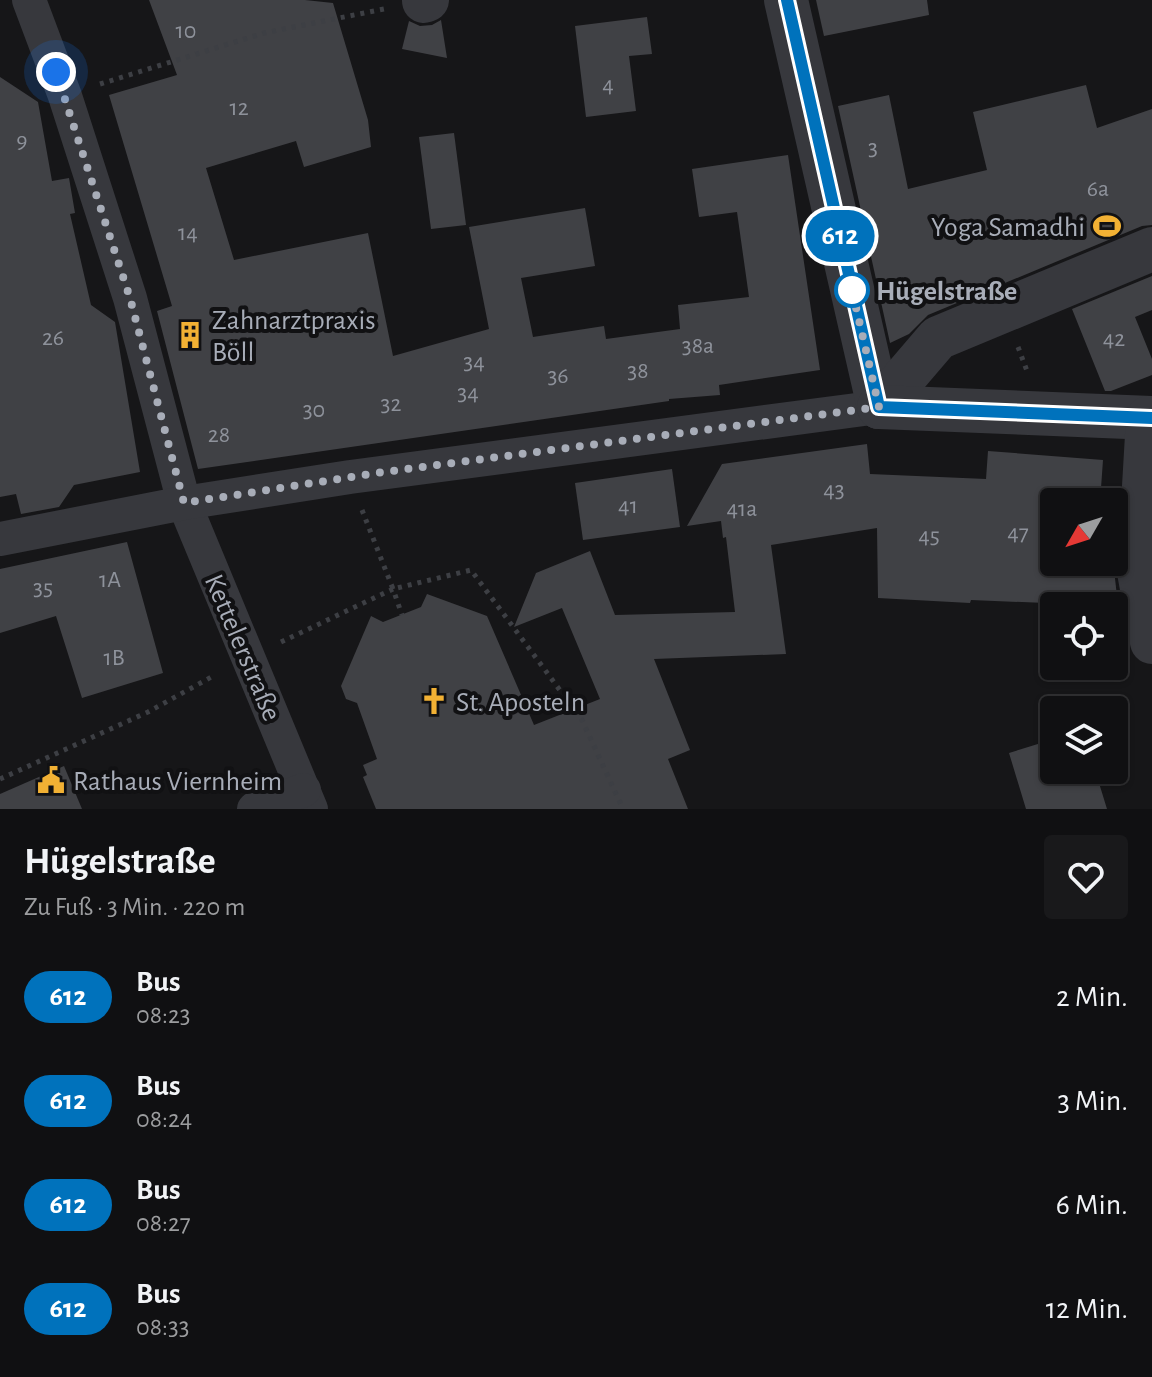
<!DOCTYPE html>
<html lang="de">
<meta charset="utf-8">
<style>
:root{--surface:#101012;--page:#19191b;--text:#f1f3f6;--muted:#9c9d9f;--line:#303032}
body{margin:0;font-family:"Alegreya Sans",sans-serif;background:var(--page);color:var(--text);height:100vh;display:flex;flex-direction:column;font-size:30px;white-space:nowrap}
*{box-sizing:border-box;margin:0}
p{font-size:26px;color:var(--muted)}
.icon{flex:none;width:44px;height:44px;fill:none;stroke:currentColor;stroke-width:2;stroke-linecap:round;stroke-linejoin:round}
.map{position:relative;height:809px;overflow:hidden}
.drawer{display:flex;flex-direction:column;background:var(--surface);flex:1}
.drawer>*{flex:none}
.badge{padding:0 16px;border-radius:26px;font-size:28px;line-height:52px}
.needle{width:52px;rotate:231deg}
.fabs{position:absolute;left:1040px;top:488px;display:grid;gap:16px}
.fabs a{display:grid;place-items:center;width:88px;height:88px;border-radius:8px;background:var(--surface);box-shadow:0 2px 6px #0004,0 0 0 2px var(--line);font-size:40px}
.you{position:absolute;width:40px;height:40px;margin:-20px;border:6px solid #fff;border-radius:50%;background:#1a73e8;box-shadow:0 0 0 12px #1a73e833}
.map>.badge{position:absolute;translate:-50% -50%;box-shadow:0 0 0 4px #fff}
.round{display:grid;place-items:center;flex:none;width:84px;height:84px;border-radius:8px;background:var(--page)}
.head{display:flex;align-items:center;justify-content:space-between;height:136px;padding:0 24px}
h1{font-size:38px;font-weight:700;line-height:60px}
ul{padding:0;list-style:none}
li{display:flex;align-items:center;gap:24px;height:104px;padding:0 24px}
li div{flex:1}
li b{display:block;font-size:30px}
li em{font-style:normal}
li .badge{min-width:88px;font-weight:700;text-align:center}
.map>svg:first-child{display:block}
.building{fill:#404145}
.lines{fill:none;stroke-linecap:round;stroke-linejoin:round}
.path{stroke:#3d3f44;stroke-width:5;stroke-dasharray:4 6;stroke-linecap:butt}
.pedestrian{stroke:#37383d;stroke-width:34}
.minor{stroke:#37383d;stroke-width:44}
.line-casing{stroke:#fff;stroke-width:18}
.line{stroke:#0072bc;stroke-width:12}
.walk{stroke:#a8adb8;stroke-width:8;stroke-dasharray:0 14.4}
.stop-dot{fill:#fff;stroke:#0072bc;stroke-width:4}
.labels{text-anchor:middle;stroke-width:8;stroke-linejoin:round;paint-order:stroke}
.number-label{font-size:24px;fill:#8e929b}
.poi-label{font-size:28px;fill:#a8adb8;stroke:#111113;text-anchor:start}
.stop-label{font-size:28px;font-weight:bold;fill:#a8adb8;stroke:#111113;text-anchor:start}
.street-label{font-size:28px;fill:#a8adb8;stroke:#111113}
</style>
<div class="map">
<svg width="1152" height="809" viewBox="0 0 1152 809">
<rect width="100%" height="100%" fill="#161618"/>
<g class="building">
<path d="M 149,0 L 305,0 L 333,3 L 368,120 L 371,147 L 304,167 L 296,141 L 206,168 L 234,260 L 368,233 L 393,356 L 489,329 L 469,227 L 585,208 L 595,266 L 521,278 L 533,337 L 604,326 L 606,339 L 680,329 L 678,305 L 749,297 L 737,212 L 699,217 L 692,169 L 788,155 L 820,370 L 719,385 L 720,395 L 669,399 L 669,401 L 198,469 L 157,311 L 172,306 L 109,95 L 177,75 Z"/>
<path d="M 816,0 L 927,0 L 929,15 L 824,36 Z"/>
<path d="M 647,17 L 652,54 L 629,56 L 636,111 L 586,117 L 575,26 Z"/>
<path d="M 441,20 L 447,58 L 402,49 L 409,21 L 420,26 L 432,25 Z"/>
<path d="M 0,77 L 38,102 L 52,181 L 69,178 L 75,213 L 70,214 L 91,305 L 115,322 L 140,472 L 74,485 L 59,507 L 21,514 L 16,494 L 0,497 Z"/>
<path d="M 1086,85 L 1097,128 L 1152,109 L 1152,225 L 1142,226 L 928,315 L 909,334 L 890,343 L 838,106 L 889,95 L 908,189 L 987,170 L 973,112 Z"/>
<path d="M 454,133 L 466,225 L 431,229 L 419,137 Z"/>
<path d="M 1152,276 L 1152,310 L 1135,317 L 1152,359 L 1152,375 L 1111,391 L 1105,391 L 1072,309 Z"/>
<path d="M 867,444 L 870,474 L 986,479 L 988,451 L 1103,460 L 1100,502 L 1054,502 L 1054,562 L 1109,562 L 1109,568 L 1114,569 L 1118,606 L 971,600 L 970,603 L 878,598 L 877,528 L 771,545 L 786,654 L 654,659 L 690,750 L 668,759 L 688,809 L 376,809 L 363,777 L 367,775 L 363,765 L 377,759 L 357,703 L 346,699 L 341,686 L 371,616 L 383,622 L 421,607 L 427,594 L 487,616 L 534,725 L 600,699 L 562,608 L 514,627 L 536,573 L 590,551 L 615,615 L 735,612 L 726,537 L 723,538 L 721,521 L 687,526 L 722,464 Z"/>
<path d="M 672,469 L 680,527 L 583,540 L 575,483 Z"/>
<path d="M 127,542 L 163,673 L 82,698 L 56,616 L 0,633 L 0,569 Z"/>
<path d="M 1054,739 L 1054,770 L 1095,770 L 1107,809 L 1026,809 L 1009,753 Z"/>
<path d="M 64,766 L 82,809 L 0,809 L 0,794 Z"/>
</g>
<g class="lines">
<g class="path">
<path d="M 100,84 L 264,33 L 384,9"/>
<path d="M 1018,347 L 1027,371"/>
<path d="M 362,510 L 393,589 L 471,570 L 582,720 L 623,809"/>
<path d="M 281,642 L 393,589 L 402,615"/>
<path d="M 0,779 L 148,712 L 215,675"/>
</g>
<g class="pedestrian">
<path d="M 29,0 L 65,96 L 130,298 L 184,503 L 311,809"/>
<path d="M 0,539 L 184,503 L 350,477 L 879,407"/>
<path d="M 254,809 L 304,790"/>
</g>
<g class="minor">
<path d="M 786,0 L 879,407"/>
<path d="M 424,1 L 427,0"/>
<path d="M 879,407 L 938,338 L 1152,249"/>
<path d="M 879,407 L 1152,418"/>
<path d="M 1148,418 L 1139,572 L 1152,642"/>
</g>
</g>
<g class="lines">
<g class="line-casing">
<path id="line" d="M 787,0 L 879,407 L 1152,418"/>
</g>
<use href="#line" class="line"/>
<path class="walk" d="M 56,72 L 130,298 L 184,503 L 377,473 L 879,407 L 852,290"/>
</g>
<defs>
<g id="stadium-bare" transform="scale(2.16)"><path d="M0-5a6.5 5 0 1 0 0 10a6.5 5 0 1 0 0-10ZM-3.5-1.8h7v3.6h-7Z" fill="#f2b134" stroke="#111113" stroke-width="2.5" paint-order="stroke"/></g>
<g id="building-bare" transform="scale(2.16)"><path d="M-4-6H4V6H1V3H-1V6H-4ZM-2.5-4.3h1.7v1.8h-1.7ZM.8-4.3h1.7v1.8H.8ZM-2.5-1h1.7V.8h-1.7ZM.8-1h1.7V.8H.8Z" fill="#f2b134" stroke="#111113" stroke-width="2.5" paint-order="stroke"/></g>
<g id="church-bare" transform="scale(2.16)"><path d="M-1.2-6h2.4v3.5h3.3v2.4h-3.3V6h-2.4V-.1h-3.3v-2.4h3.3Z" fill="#f2b134" stroke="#111113" stroke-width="2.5" paint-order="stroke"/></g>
<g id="civic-bare" transform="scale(2.16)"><path d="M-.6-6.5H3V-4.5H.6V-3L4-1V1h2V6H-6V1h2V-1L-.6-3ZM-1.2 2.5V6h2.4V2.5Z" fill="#f2b134" stroke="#111113" stroke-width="2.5" paint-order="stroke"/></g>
</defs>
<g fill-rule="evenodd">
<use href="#stadium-bare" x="1107" y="226"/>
<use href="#building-bare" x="190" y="335"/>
<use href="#church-bare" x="434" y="701"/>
<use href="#civic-bare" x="51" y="780"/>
</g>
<circle class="stop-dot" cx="852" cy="290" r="16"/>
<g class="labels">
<g class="number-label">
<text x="186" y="38">10</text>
<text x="608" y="92">4</text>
<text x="239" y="115">12</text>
<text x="22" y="148">9</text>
<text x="873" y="155">3</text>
<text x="1098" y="196">6a</text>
<text x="188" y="240">14</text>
<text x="53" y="345">26</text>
<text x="1114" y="346">42</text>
<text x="698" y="353">38a</text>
<text x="474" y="369">34</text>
<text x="638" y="378">38</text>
<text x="558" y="383">36</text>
<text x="468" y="400">34</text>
<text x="391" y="411">32</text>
<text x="314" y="417">30</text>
<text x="219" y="442">28</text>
<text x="834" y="497">43</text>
<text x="628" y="513">41</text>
<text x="742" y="516">41a</text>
<text x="1018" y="540">47</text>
<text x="929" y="543">45</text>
<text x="110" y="587">1A</text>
<text x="43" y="595">35</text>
<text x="114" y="665">1B</text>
</g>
<g class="poi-label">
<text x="1085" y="236" text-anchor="end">Yoga Samadhi</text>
<text x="212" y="329">Zahnarztpraxis<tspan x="212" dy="32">Böll</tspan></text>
<text x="456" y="711">St. Aposteln</text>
<text x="73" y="790">Rathaus Viernheim</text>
</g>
<g class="stop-label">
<text x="876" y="300">Hügelstraße</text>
</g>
<g class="street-label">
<text transform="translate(244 647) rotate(67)" y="10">Kettelerstraße</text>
</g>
</g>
</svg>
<div class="fabs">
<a><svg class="needle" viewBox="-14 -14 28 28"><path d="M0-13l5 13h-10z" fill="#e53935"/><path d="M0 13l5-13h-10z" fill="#9c9d9f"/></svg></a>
<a><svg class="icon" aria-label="locate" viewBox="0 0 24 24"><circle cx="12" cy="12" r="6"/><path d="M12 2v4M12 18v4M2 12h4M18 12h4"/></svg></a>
<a><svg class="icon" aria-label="layers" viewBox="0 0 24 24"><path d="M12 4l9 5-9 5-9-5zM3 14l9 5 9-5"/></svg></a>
</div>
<div class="you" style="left:56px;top:72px"></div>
<b class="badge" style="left:840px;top:236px;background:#0072bc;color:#fff">612</b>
</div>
<section class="drawer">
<div class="head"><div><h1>Hügelstraße</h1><p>Zu Fuß · 3 Min. · 220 m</p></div><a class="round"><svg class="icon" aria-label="heart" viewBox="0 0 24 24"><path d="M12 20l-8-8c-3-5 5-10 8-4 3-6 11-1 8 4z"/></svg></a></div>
<ul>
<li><span class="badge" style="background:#0072bc;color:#fff">612</span><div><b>Bus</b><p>08:23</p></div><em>2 Min.</em></li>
<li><span class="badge" style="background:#0072bc;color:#fff">612</span><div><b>Bus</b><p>08:24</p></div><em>3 Min.</em></li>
<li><span class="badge" style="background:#0072bc;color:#fff">612</span><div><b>Bus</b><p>08:27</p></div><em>6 Min.</em></li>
<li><span class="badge" style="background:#0072bc;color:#fff">612</span><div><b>Bus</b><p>08:33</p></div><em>12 Min.</em></li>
</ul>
</section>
